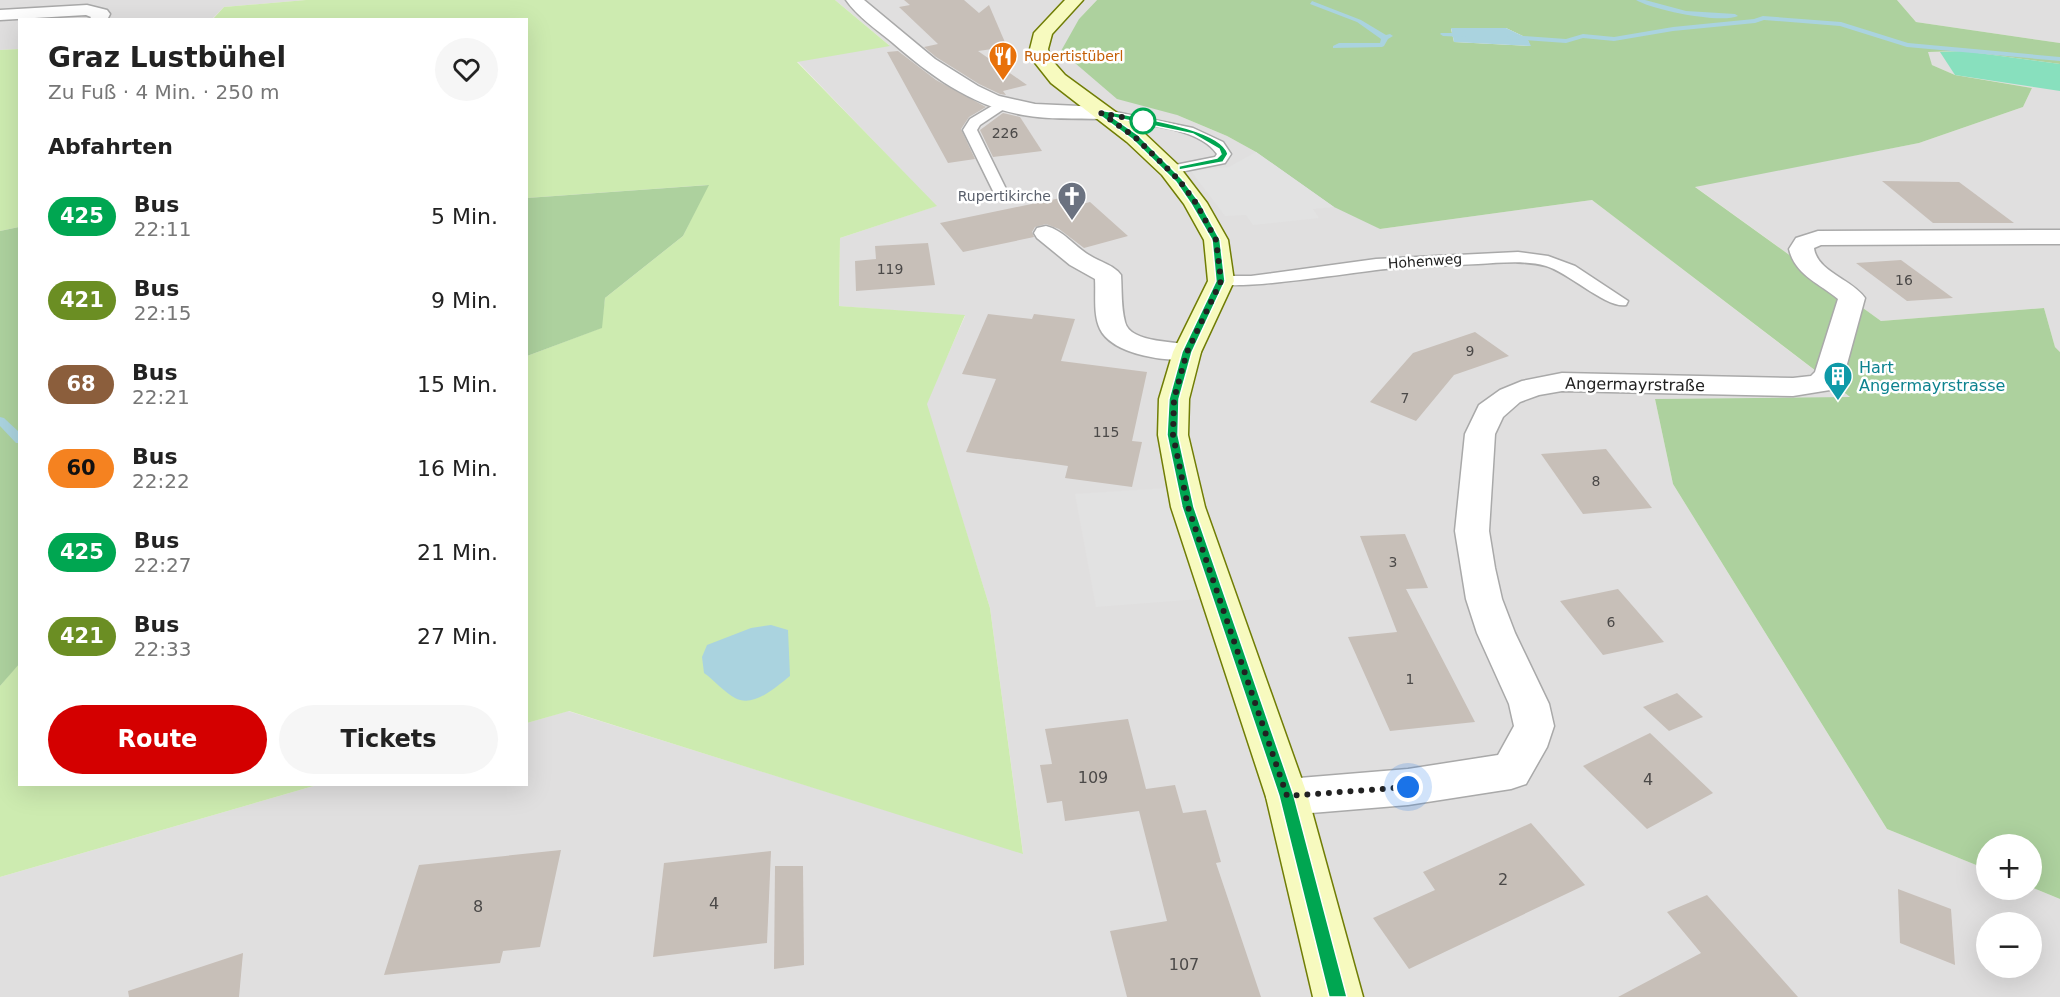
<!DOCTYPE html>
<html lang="de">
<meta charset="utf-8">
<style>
:root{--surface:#fff;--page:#f6f6f6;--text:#222;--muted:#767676;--accent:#d40000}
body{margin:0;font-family:"DejaVu Sans",sans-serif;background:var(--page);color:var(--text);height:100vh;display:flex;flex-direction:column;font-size:22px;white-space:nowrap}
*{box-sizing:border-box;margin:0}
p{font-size:20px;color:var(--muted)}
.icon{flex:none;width:33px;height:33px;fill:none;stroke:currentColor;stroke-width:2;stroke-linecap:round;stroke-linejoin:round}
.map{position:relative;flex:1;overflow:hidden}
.sheet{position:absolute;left:18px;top:18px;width:510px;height:768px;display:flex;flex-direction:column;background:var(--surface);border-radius:0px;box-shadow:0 6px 24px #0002}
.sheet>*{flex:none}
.badge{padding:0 12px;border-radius:20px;font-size:21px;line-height:39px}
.buttons{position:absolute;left:1976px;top:834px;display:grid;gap:12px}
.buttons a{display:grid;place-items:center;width:66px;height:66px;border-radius:50%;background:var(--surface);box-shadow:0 6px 24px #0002;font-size:30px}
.you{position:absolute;width:30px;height:30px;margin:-15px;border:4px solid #fff;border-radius:50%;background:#1a73e8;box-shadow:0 0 0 9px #1a73e833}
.map>.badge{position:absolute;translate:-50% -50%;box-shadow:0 0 0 3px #fff}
h2{padding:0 30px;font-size:22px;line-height:54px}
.round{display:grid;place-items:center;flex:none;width:63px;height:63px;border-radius:32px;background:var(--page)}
.head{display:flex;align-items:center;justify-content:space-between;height:102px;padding:0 30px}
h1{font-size:28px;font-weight:800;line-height:45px}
.button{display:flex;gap:12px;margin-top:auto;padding:12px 30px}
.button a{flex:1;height:69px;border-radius:36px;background:var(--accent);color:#fff;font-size:24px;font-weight:800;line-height:69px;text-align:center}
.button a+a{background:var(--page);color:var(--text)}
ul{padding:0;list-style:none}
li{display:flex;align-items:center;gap:18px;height:84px;padding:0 30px}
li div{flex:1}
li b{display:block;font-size:22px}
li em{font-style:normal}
li .badge{min-width:66px;font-weight:700;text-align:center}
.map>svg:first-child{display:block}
.residential{fill:#e0dfdf;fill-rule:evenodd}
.grass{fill:#cdebb0}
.forest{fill:#add19e;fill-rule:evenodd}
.pitch{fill:#88e0be}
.parking{fill:#e2e2e2}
.water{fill:#aad3df}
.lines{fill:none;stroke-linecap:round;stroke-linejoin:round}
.stream{fill:#aad3df;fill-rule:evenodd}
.building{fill:#c7bfb8}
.service-casing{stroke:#a9a9a9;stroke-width:3}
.minor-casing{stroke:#a9a9a9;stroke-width:3}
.secondary-casing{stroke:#707d05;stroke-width:3}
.service{fill:#fff;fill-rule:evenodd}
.minor{fill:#fff;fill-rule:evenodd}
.secondary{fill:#f7fabf;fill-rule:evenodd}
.line{fill:#00a651;stroke:#fff;stroke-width:1.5}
.walk{stroke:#222;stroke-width:6;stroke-dasharray:0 10.8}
.stop-dot{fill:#fff;stroke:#00a651;stroke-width:3}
.labels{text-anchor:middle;stroke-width:5;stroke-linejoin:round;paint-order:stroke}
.far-food-label{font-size:14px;fill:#c56008;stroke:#fff;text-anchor:start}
.number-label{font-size:14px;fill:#4b4948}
.far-worship-label{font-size:14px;fill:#5b616d;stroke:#fff;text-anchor:end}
.far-street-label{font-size:14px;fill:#222;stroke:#fff}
.culture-label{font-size:16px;fill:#0d838f;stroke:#fff;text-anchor:start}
.street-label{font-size:16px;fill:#222;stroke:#fff}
.near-number-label{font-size:16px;fill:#4b4948}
</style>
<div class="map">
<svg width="2060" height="997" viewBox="0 0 2060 997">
<rect width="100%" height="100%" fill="#f2efe9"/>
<g class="residential">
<path d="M 0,0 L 306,0 L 224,7 L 212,19 L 20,20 L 19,49 L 0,50 Z"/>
<path d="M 835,0 L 1097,0 L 1079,19 L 1177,115 L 1227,136 L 1256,152 L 1380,229 L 1592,200 L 1851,398 L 1655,399 L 1673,484 L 1887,829 L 1986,869 L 1986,890 L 2031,890 L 2031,887 L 2060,899 L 2060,997 L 0,997 L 0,877 L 317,785 L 526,784 L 527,723 L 568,711 L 1023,853 L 990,608 L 926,404 L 965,316 L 839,306 L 840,238 L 936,206 L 797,61 L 889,45 ZM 1986,922 L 2031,922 L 2031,968 L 1986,968 Z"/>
<path d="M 1897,0 L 2060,0 L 2060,43 L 1916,22 Z"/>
<path d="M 1963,51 L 2060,64 L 2060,352 L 2055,347 L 2044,308 L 1881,321 L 1694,186 L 1919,143 L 2023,107 L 2032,88 L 1955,75 L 1932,65 L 1927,52 Z"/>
</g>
<g class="grass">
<path d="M 306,0 L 835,0 L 890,46 L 797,62 L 937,206 L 840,238 L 839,306 L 965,315 L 927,404 L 990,608 L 1023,854 L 569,711 L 527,723 L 527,356 L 601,328 L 605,298 L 683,236 L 708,185 L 527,198 L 526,20 L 212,20 L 224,7 Z"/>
<path d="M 20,49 L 19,227 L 0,231 L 0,50 Z"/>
<path d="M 19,663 L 20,784 L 317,785 L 0,877 L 0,686 Z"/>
</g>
<g class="forest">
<path d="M 1097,0 L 1897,0 L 1916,22 L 2060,43 L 2060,64 L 1963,51 L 1928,52 L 1932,65 L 1955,75 L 2032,88 L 2023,107 L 1919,143 L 1695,187 L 1881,321 L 2044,308 L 2055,347 L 2060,352 L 2060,899 L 2031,887 L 2031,844 L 1986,844 L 1986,869 L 1887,829 L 1673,484 L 1655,399 L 1850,397 L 1592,200 L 1380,229 L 1334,207 L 1256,152 L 1227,136 L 1177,115 L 1117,99 L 1061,51 L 1079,19 ZM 1506,28 L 1527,38 L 1530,46 L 1454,42 L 1451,29 Z"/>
<path d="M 709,185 L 683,236 L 605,298 L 602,328 L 527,356 L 527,198 Z"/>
<path d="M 19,227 L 20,663 L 0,686 L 0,231 Z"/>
</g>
<path class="pitch" d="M 1963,51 L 2060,64 L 2060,91 L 1955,75 L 1940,52 Z"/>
<g class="parking">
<path d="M 1256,152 L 1334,207 L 1313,209 L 1319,218 L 1253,225 L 1246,215 L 1225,216 L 1191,171 L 1229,167 Z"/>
<path d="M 1168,488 L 1200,599 L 1096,607 L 1075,494 Z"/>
</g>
<g class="water">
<path d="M 1451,28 L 1506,28 L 1527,38 L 1531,46 L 1454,42 Z"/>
<path d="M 771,625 L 788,630 L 790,676 C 776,687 754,708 735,698 C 724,692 714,680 704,673 L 702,657 L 707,645 L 751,628 Z"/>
</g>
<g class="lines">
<g class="stream">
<path d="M 1636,0 L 1645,0 L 1686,11 L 1735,14 L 1738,16 C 1721,24 1653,10 1636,0 Z"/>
<path d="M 1312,1 L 1361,20 L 1386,35 L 1390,34 L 1393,36 L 1388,39 L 1384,46 L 1382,47 L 1333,48 L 1333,46 L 1339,43 L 1380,43 L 1381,39 L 1357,22 L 1310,4 Z"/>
<path d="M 1763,16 L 1841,22 L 1908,43 L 2060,57 L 2060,61 L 1907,47 L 1840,26 L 1764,20 L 1755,23 L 1673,31 L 1614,41 L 1583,38 L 1566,43 L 1510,39 L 1507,37 L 1510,35 L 1566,39 L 1583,34 L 1614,37 L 1673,27 L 1754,19 Z"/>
<path d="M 1441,33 L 1466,33 L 1469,35 L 1466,37 L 1443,36 L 1440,34 Z"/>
<path d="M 0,417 L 4,418 L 20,433 L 20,443 L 16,443 L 0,426 Z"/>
</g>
</g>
<g class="building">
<path d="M 904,0 L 964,0 L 979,13 L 989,5 L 1007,47 L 978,51 L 1027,85 L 1003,91 L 1006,95 L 1000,94 L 979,84 L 936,57 L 924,47 L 938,44 L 899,7 L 910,5 Z"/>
<path d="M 898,51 L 936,80 L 986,107 L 969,117 L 961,129 L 975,159 L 948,163 L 887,52 Z"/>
<path d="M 1003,113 L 1020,117 L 1042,151 L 993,157 L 980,130 Z"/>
<path d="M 1882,181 L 1959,182 L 2014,223 L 1933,223 Z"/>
<path d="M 1075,195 L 1078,205 L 1090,202 L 1128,236 L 1084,248 L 1059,229 L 1046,224 L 1035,227 L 1032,232 L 1034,237 L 963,252 L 940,223 Z"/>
<path d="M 928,243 L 935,285 L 856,291 L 855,261 L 876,259 L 875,246 Z"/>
<path d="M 1901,260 L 1953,298 L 1907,301 L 1856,263 Z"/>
<path d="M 988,314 L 1032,319 L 1034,314 L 1075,319 L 1061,361 L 1147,372 L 1132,441 L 1142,442 L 1132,487 L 1065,478 L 1068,466 L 966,452 L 996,379 L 962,374 Z"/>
<path d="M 1475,332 L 1509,356 L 1454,375 L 1416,421 L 1370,402 L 1413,353 Z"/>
<path d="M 1606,449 L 1652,508 L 1583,514 L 1541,454 Z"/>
<path d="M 1405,534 L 1428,588 L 1406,589 L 1475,722 L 1390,731 L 1348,637 L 1397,632 L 1360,536 Z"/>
<path d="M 1618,589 L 1664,642 L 1603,655 L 1560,601 Z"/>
<path d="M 1677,693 L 1703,717 L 1669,731 L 1643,707 Z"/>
<path d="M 1128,719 L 1146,789 L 1175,785 L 1183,813 L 1206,810 L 1221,862 L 1216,863 L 1261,997 L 1127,997 L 1110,931 L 1167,921 L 1139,811 L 1065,821 L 1062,801 L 1047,803 L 1040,765 L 1052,764 L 1045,729 Z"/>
<path d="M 1650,733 L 1713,793 L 1647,829 L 1583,766 Z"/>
<path d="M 1531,823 L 1585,885 L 1409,969 L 1373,918 L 1435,890 L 1423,872 Z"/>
<path d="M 561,850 L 540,947 L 503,951 L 500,963 L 384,975 L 419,865 Z"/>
<path d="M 771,851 L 767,943 L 653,957 L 664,863 Z"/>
<path d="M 775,866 L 803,866 L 804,965 L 774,969 Z"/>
<path d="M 1898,889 L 1951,909 L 1955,965 L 1900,943 Z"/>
<path d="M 1707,895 L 1798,997 L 1618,997 L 1701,953 L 1667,912 Z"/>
<path d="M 243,953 L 239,997 L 129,997 L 128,991 Z"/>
</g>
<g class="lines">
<g class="service-casing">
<g id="service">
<path d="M 1002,100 L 1007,101 L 1008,104 L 1007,107 L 980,125 L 977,130 L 1007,191 L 1000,195 L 993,191 L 963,130 L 970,119 Z"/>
<path d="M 1101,109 L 1193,128 L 1223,142 L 1231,154 L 1225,163 L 1170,174 L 1165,173 L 1163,170 L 1165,167 L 1215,157 L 1217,154 C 1197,124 1129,124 1096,116 L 1094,113 L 1096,110 Z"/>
<path d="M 1518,252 L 1548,256 L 1575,266 L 1628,301 L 1626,305 C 1607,309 1568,272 1546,266 C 1524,260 1500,263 1478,264 C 1451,265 1423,267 1396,268 C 1370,269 1223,295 1213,281 L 1221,276 L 1251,276 L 1376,259 Z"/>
</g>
</g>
<g class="minor-casing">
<g id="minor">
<path d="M 846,0 L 864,0 L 935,59 L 978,86 L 999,96 L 1035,104 L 1101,107 L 1108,109 L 1111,113 L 1108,117 L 1101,119 C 1075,118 1049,120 1023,115 C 972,106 931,76 893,43 C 877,30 857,16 846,0 Z"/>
<path d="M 87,5 L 107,10 L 110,14 L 107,20 L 89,20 L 91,17 L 86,15 L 0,20 L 0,10 Z"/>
<path d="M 1046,226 C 1063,230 1074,246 1089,255 C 1100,262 1114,265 1121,275 C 1122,290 1121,307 1125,322 C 1130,344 1179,341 1197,346 L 1201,352 L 1197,358 C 1172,364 1112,355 1100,329 C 1093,315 1096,294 1095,279 L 1070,265 L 1037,238 L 1034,233 L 1037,228 Z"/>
<path d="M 2060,230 L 2060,244 L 1821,245 L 1814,248 C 1817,272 1852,279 1865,298 L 1844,375 L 1830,390 L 1793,396 L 1562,391 L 1539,395 L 1520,402 L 1503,417 L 1495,434 L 1489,531 L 1495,568 L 1502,599 L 1515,633 L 1549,704 L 1554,726 L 1547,747 L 1526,784 L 1511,789 L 1408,805 L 1287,815 L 1272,810 L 1266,797 L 1272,784 L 1287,779 L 1408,769 L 1498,755 L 1514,726 L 1509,704 L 1477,633 L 1466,599 L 1455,531 L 1465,434 L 1479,405 L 1500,390 L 1522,381 L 1562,373 L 1793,378 L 1811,376 L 1815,372 L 1838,299 C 1819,283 1795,275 1789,249 L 1796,238 L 1818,231 Z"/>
</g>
</g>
<g class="secondary-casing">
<path id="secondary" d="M 1065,0 L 1083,0 L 1052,34 L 1048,49 L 1050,58 L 1065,75 L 1143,132 L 1178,165 L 1207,203 L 1228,240 L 1234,281 L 1201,352 L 1189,399 L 1188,435 L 1205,507 L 1308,797 L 1363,997 L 1313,997 L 1266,797 L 1171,507 L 1158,435 L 1159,399 L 1173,352 L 1208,281 L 1204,240 L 1184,204 L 1162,175 L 1127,142 L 1051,83 L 1032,59 L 1030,49 L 1034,33 Z"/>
</g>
<use href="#service" class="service"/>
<use href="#minor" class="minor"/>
<use href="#secondary" class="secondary"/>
</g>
<path class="line" d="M 1101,110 C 1127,116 1221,127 1228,154 L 1223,162 L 1179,170 L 1179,166 L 1217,158 L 1221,154 L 1219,149 L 1193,134 L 1112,117 L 1138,135 L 1182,179 L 1200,203 L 1220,240 L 1225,281 L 1192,352 L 1179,399 L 1178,435 L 1194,507 L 1294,796 L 1347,997 L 1329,997 L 1279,796 L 1182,507 L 1167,435 L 1169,399 L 1182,352 L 1216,281 L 1212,240 L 1191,204 L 1176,182 L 1132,139 L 1098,114 Z"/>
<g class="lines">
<path class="walk" d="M 1143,121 L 1101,113 L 1135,137 L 1179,180 L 1196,203 L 1216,240 L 1221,281 L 1187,352 L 1174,399 L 1173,435 L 1188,507 L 1287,796 L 1408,787"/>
</g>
<defs>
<g id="restaurant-pin" transform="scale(1.5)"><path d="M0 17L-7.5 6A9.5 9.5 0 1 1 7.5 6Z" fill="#e8710a" stroke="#fff"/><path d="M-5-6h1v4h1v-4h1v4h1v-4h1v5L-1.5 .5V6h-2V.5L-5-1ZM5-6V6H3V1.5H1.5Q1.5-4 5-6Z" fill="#fff"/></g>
<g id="church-pin" transform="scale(1.5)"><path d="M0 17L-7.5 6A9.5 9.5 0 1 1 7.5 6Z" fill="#6b7280" stroke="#fff"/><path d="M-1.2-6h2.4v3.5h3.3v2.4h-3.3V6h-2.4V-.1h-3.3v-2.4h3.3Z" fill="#fff"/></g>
<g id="building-pin" transform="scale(1.5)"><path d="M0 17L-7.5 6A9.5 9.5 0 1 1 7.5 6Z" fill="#0f9aa8" stroke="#fff"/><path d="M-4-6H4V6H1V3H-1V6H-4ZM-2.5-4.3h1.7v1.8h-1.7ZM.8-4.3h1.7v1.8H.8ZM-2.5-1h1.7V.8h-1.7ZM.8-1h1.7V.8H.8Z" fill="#fff"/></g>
</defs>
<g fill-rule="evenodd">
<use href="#restaurant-pin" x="1003" y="56"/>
<use href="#church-pin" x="1072" y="196"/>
<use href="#building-pin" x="1838" y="376"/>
</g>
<circle class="stop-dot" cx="1143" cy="121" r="12"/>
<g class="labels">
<g class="far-food-label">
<text x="1024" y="61">Rupertistüberl</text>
</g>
<g class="number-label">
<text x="1005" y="138">226</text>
<text x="890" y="274">119</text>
<text x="1904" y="285">16</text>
<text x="1470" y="356">9</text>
<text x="1405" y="403">7</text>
<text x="1106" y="437">115</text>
<text x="1596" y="486">8</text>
<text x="1393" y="567">3</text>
<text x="1611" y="627">6</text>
<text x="1410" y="684">1</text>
</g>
<g class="far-worship-label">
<text x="1051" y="201">Rupertikirche</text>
</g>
<g class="far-street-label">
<text transform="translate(1425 261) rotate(-4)" y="5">Hohenweg</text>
</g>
<g class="culture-label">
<text x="1859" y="373">Hart<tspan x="1859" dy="18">Angermayrstrasse</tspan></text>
</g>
<g class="street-label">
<text transform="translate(1635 384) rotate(1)" y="6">Angermayrstraße</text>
</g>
<g class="near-number-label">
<text x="1093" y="783">109</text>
<text x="1648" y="785">4</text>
<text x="1503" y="885">2</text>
<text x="714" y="909">4</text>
<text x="478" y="912">8</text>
<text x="1184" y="970">107</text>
</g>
</g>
</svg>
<div class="buttons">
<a>+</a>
<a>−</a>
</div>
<div class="you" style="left:1408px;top:787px"></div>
<section class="sheet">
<div class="head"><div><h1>Graz Lustbühel</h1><p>Zu Fuß · 4 Min. · 250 m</p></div><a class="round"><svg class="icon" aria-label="heart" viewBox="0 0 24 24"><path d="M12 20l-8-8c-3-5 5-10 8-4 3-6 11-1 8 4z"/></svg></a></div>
<h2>Abfahrten</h2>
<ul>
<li><span class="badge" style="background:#00a651;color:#fff">425</span><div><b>Bus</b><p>22:11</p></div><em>5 Min.</em></li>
<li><span class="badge" style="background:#6b8e23;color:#fff">421</span><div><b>Bus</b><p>22:15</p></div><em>9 Min.</em></li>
<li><span class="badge" style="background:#8b5e3c;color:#fff">68</span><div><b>Bus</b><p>22:21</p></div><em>15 Min.</em></li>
<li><span class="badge" style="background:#f58220;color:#111">60</span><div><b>Bus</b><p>22:22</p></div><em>16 Min.</em></li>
<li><span class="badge" style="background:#00a651;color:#fff">425</span><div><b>Bus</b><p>22:27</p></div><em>21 Min.</em></li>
<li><span class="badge" style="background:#6b8e23;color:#fff">421</span><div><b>Bus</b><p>22:33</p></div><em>27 Min.</em></li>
</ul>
<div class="button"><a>Route</a><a>Tickets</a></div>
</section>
</div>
